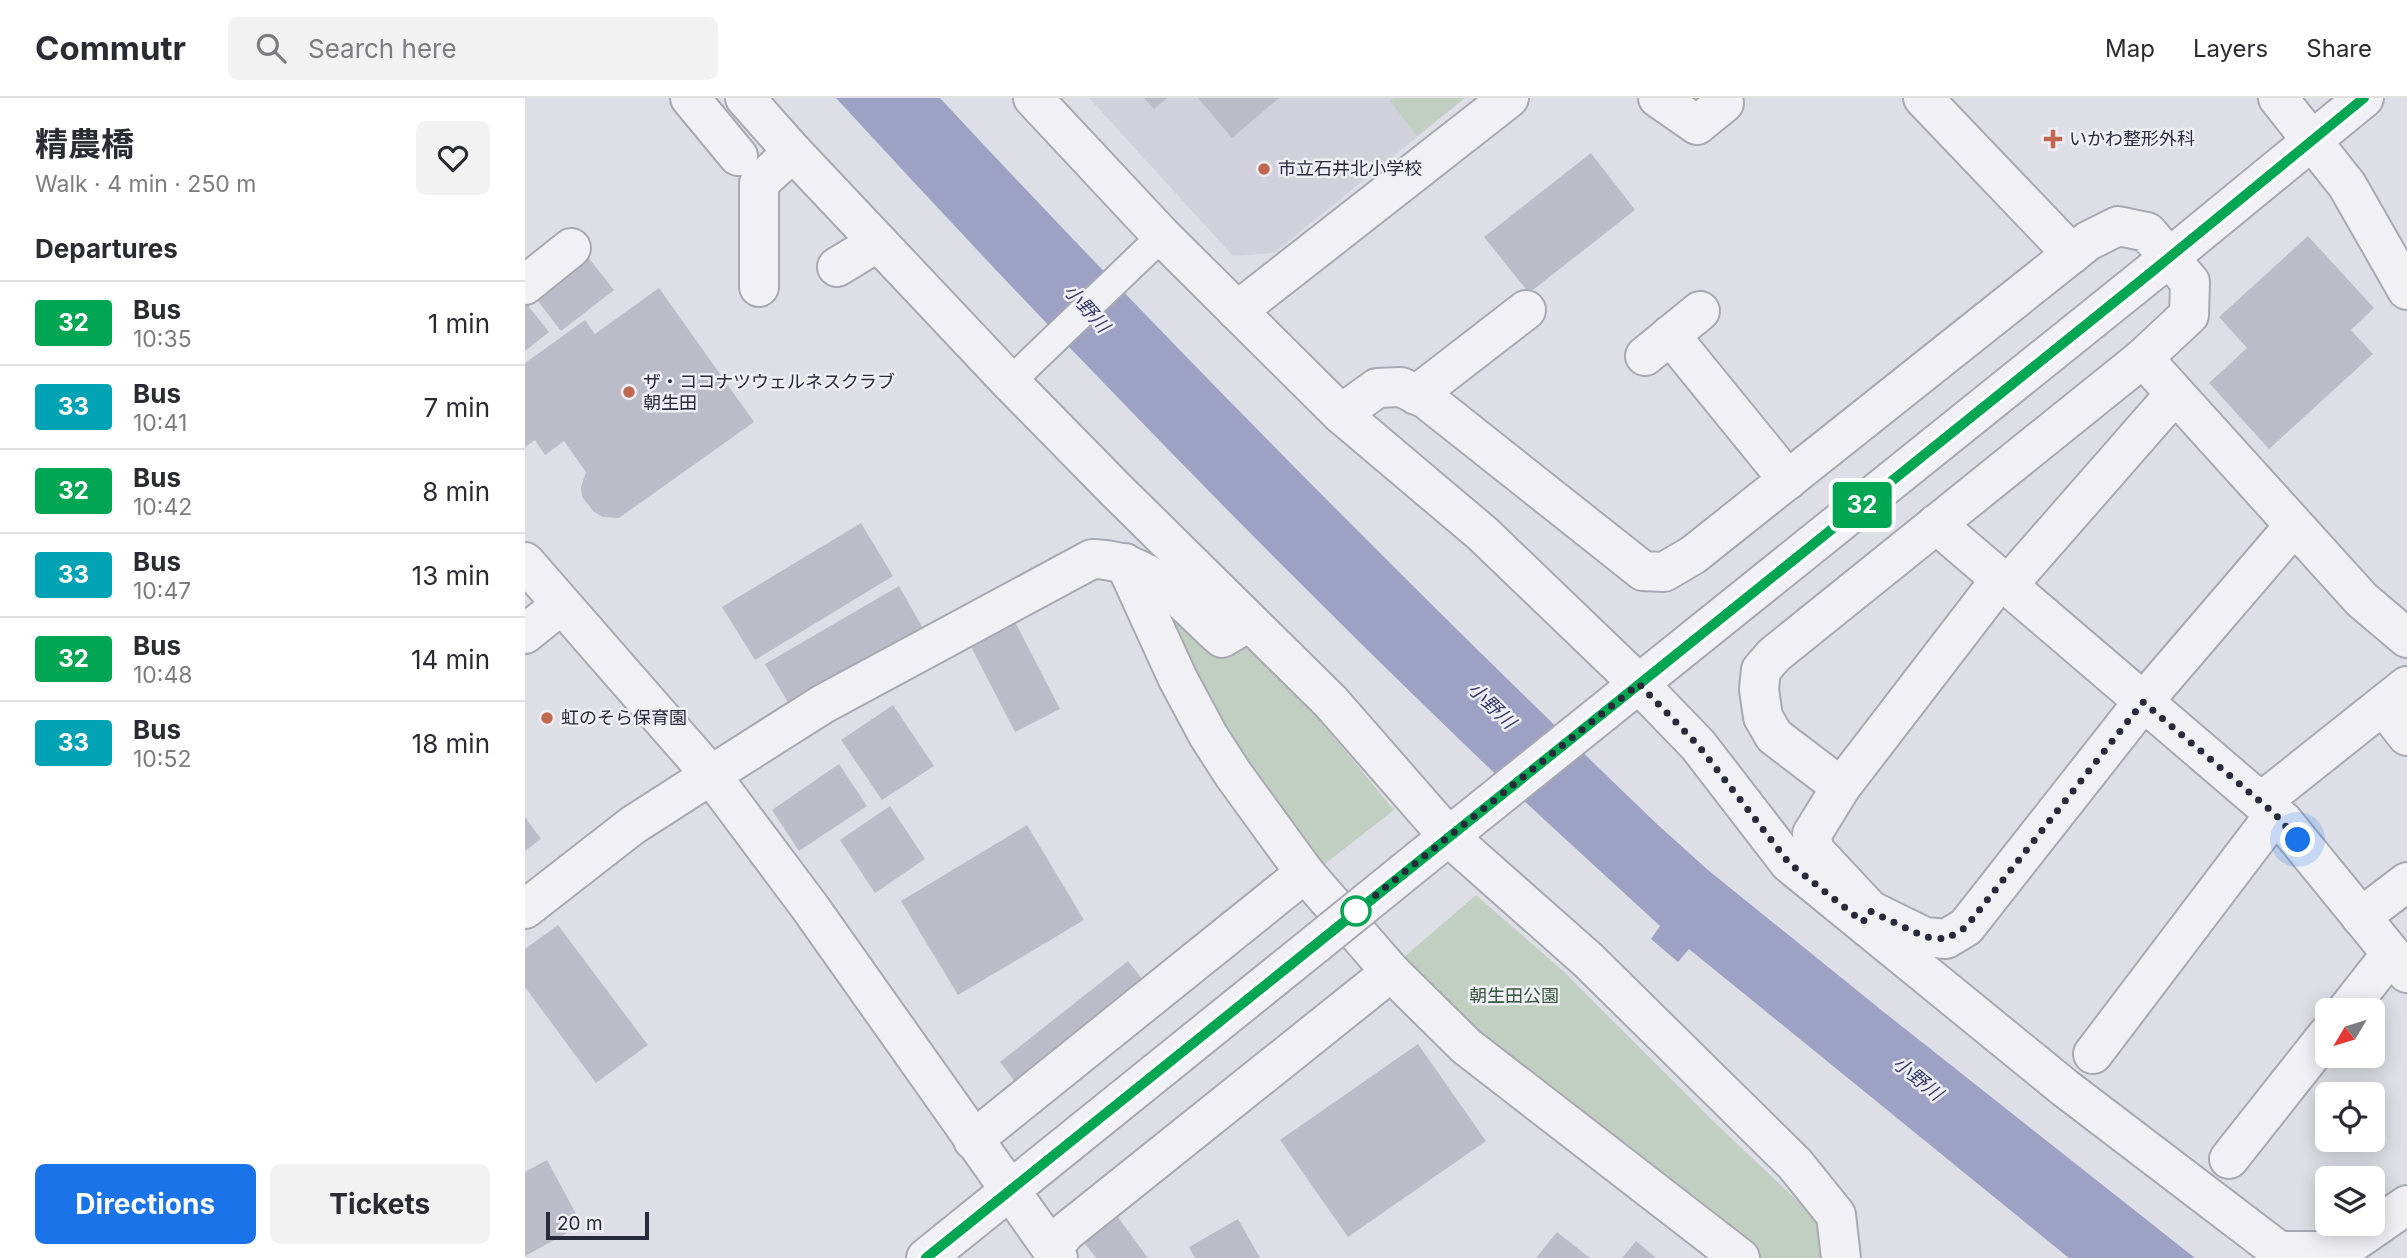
<!DOCTYPE html>
<meta charset="utf-8">
<style>
:root{--surface:#fff;--page:#f2f2f3;--text:#2b2b33;--muted:#7c7c81;--line:#e1e1e2;--accent:#1a73e8}
body{margin:0;font-family:Inter,"Noto Sans JP",sans-serif;background:var(--page);color:var(--text);height:100vh;display:flex;flex-direction:column;font-size:26px;white-space:nowrap}
*{box-sizing:border-box;margin:0}
p{font-size:23px;color:var(--muted)}
.icon{flex:none;width:38px;height:38px;fill:none;stroke:currentColor;stroke-width:2;stroke-linecap:round;stroke-linejoin:round}
.map{position:relative;flex:1;overflow:hidden}
.details{display:flex;flex-direction:column;background:var(--surface);width:525px}
.details>*{flex:none}
.badge{padding:0 14px;border-radius:5px;font-size:24px;line-height:46px}
.needle{width:46px;rotate:232deg}
.fabs{position:absolute;left:1790px;top:900px;display:grid;gap:14px}
.fabs a{display:grid;place-items:center;width:70px;height:70px;border-radius:10px;background:var(--surface);box-shadow:0 4px 18px #0003;font-size:35px}
.scale{position:absolute;left:21px;bottom:18px;width:103px;box-sizing:border-box;padding-left:7px;border:4px solid #29293c;border-top:0;font-size:19px;line-height:24px;white-space:nowrap;color:#29293c;-webkit-text-stroke:5px #eeeef4;paint-order:stroke}
.you{position:absolute;width:35px;height:35px;margin:-18px;border:5px solid #fff;border-radius:50%;background:#1a73e8;box-shadow:0 0 0 10px #1a73e833}
.map>.badge{position:absolute;translate:-50% -50%;box-shadow:0 0 0 4px #fff}
h2{padding:0 35px;font-size:26px;line-height:63px}
.round{display:grid;place-items:center;flex:none;width:74px;height:74px;border-radius:10px;background:var(--page)}
.head{display:flex;align-items:center;justify-content:space-between;height:119px;padding:0 35px}
h1{font-size:33px;font-weight:700;line-height:52px}
.cta{display:flex;gap:14px;margin-top:auto;padding:14px 35px}
.cta a{flex:1;height:80px;border-radius:10px;background:var(--accent);color:#fff;font-size:28px;font-weight:700;line-height:80px;text-align:center}
.cta a+a{background:var(--page);color:var(--text)}
ul{padding:0;list-style:none}
li{display:flex;align-items:center;gap:21px;height:84px;padding:0 35px;border-top:2px solid var(--line)}
li div{flex:1}
li b{display:block;font-size:26px}
li em{font-style:normal}
li .badge{min-width:77px;font-weight:700;text-align:center}
header{display:flex;align-items:center;gap:42px;box-sizing:border-box;height:98px;padding:0 35px;background:var(--surface);border-bottom:2px solid var(--line)}
header strong{font-size:33px}
nav{display:flex;gap:38px;margin-inline-start:auto;font-size:24px}
.search{width:490px;height:63px;background:var(--page);display:flex;align-items:center;gap:18px;box-sizing:border-box;padding:0 24px;border-radius:10px;color:var(--muted);font-size:26px}
main{display:flex;flex:1;min-height:0}
.map>svg:first-child{display:block}
.built{fill:#d1d1db}
.green{fill:#c0cfc2}
.water{fill:#9da1c3}
.building{fill:#bcbcc8}
.lines{fill:none;stroke-linecap:round;stroke-linejoin:round}
.pedestrian-casing{stroke:#a8a8b3;stroke-width:32}
.minor-casing{stroke:#a8a8b3;stroke-width:42}
.tertiary-casing{stroke:#a8a8b3;stroke-width:42}
.pedestrian{stroke:#f1f1f5;stroke-width:28}
.minor{stroke:#f1f1f5;stroke-width:38}
.tertiary{stroke:#f1f1f5;stroke-width:38}
.tertiary-bridge-casing{stroke:#a8a8b3;stroke-width:42;stroke-linecap:butt}
.tertiary-bridge{stroke:#f1f1f5;stroke-width:38}
.line-casing{stroke:#fff;stroke-width:16}
.line{stroke:#00a651;stroke-width:10}
.walk{stroke:#29293c;stroke-width:7;stroke-dasharray:0 12.6}
.poi-dot{fill:#c0684f;stroke:#eeeef4;stroke-width:2.5}
.stop-dot{fill:#fff;stroke:#00a651;stroke-width:3.5}
.labels{text-anchor:middle;stroke-width:5;stroke-linejoin:round;paint-order:stroke}
.poi-label{font-size:18px;fill:#29293c;stroke:#eeeef4;text-anchor:start}
.park-label{font-size:18px;fill:#38563d;stroke:#eeeef4}
.water-label{font-size:19px;font-style:italic;fill:#373b6b;stroke:#eeeef4}
</style>
<header>
<strong>Commutr</strong>
<div class="search"><svg class="icon" aria-label="search" viewBox="0 0 24 24"><circle cx="10" cy="10" r="6"/><path d="M15 15l6 6"/></svg>Search here</div>
<nav><a>Map</a><a>Layers</a><a>Share</a></nav>
</header>
<main>
<section class="details">
<div class="head"><div><h1>精農橋</h1><p>Walk · 4 min · 250 m</p></div><a class="round"><svg class="icon" aria-label="heart" viewBox="0 0 24 24"><path d="M12 20l-8-8c-3-5 5-10 8-4 3-6 11-1 8 4z"/></svg></a></div>
<h2>Departures</h2>
<ul>
<li><span class="badge" style="background:#00a651;color:#fff">32</span><div><b>Bus</b><p>10:35</p></div><em>1 min</em></li>
<li><span class="badge" style="background:#00a3b4;color:#fff">33</span><div><b>Bus</b><p>10:41</p></div><em>7 min</em></li>
<li><span class="badge" style="background:#00a651;color:#fff">32</span><div><b>Bus</b><p>10:42</p></div><em>8 min</em></li>
<li><span class="badge" style="background:#00a3b4;color:#fff">33</span><div><b>Bus</b><p>10:47</p></div><em>13 min</em></li>
<li><span class="badge" style="background:#00a651;color:#fff">32</span><div><b>Bus</b><p>10:48</p></div><em>14 min</em></li>
<li><span class="badge" style="background:#00a3b4;color:#fff">33</span><div><b>Bus</b><p>10:52</p></div><em>18 min</em></li>
</ul>
<div class="cta"><a>Directions</a><a>Tickets</a></div>
</section>
<div class="map">
<svg width="1882" height="1160" viewBox="0 0 1882 1160">
<rect width="100%" height="100%" fill="#dedfe6"/>
<path class="built" d="M 564,0 L 940,0 L 749,155 L 708,158 Z"/>
<g class="green">
<path d="M 869,0 L 940,0 L 892,38 L 865,3 Z"/>
<path d="M 628,495 L 725,545 L 789,615 L 869,712 L 796,769 L 688,628 Z"/>
<path d="M 951,797 L 1037,872 L 1190,1025 L 1296,1125 L 1299,1160 L 1236,1160 L 954,936 L 878,860 Z"/>
</g>
<path class="water" d="M 311,0 L 415,0 C 647,249 887,491 1133,727 L 1183,772 L 1360,915 L 1670,1160 L 1544,1160 L 1164,851 L 1153,864 L 1126,841 L 1135,828 C 1069,767 1002,707 937,644 C 721,436 514,221 311,0 Z"/>
<g class="building">
<path d="M 619,0 L 642,0 L 629,11 Z"/>
<path d="M 673,0 L 754,0 L 707,40 Z"/>
<path d="M 1066,55 L 1110,112 L 1004,195 L 959,139 Z"/>
<path d="M 1783,138 L 1849,210 L 1826,232 L 1848,256 L 1744,351 L 1684,285 L 1722,250 L 1694,219 Z"/>
<path d="M 62,158 L 89,192 L 36,233 L 9,198 Z"/>
<path d="M 134,190 L 229,324 L 94,420 L 78,419 L 69,414 L 57,399 L 56,389 L 61,374 L 39,343 L 20,357 L 10,342 L 0,349 L 0,265 L 60,222 L 70,236 Z"/>
<path d="M 0,204 L 24,234 L 0,253 Z"/>
<path d="M 336,425 L 368,478 L 230,562 L 197,509 Z"/>
<path d="M 374,488 L 400,534 L 267,611 L 240,566 Z"/>
<path d="M 488,520 L 535,611 L 490,634 L 443,543 Z"/>
<path d="M 368,607 L 409,668 L 357,702 L 316,642 Z"/>
<path d="M 314,666 L 342,708 L 274,753 L 247,712 Z"/>
<path d="M 365,708 L 400,761 L 350,795 L 315,742 Z"/>
<path d="M 0,719 L 16,741 L 0,753 Z"/>
<path d="M 502,727 L 559,822 L 433,897 L 376,803 Z"/>
<path d="M 33,827 L 123,947 L 71,985 L 0,889 L 0,851 Z"/>
<path d="M 603,863 L 622,887 L 494,989 L 475,964 Z"/>
<path d="M 893,946 L 961,1043 L 823,1139 L 755,1042 Z"/>
<path d="M 22,1062 L 57,1127 L 0,1158 L 0,1074 Z"/>
<path d="M 592,1118 L 623,1160 L 571,1160 L 558,1143 Z"/>
<path d="M 713,1121 L 735,1160 L 670,1160 L 664,1149 Z"/>
<path d="M 1032,1134 L 1065,1160 L 1011,1160 Z"/>
<path d="M 1111,1143 L 1131,1160 L 1097,1160 Z"/>
</g>
<g class="lines">
<g class="pedestrian-casing">
<path id="pedestrian" d="M 485,284 L 637,138"/>
</g>
<g class="minor-casing">
<g id="minor">
<path d="M 165,0 L 213,58"/>
<path d="M 220,0 L 268,54 L 485,284 L 590,391 L 806,604 L 923,738 L 1063,862 L 1270,1066 L 1311,1117 L 1316,1160"/>
<path d="M 1133,0 L 1172,27 L 1199,5"/>
<path d="M 1398,0 L 1547,156"/>
<path d="M 1753,0 L 1822,87 L 1882,192"/>
<path d="M 312,169 L 353,144"/>
<path d="M 0,187 L 46,150"/>
<path d="M 234,189 L 234,85 L 268,54"/>
<path d="M 712,213 L 984,0"/>
<path d="M 1145,237 L 1263,382"/>
<path d="M 1120,258 L 1175,213"/>
<path d="M 1618,260 L 1837,502 L 1882,540"/>
<path d="M 891,297 L 1001,212"/>
<path d="M 816,316 L 852,290 L 876,289 L 901,301 L 1118,473 L 1139,474 L 1168,457 L 1563,143 L 1593,128 L 1622,134 L 1665,184 L 1664,217 L 1618,260 L 1249,557 L 1236,572 L 1234,591 L 1238,619 L 1249,638 L 1316,689 L 1287,736 L 1289,752 L 1345,812 L 1338,824"/>
<path d="M 1411,426 L 1758,723 L 1882,875"/>
<path d="M 0,464 L 186,677 L 298,606 L 567,461 C 626,462 657,504 697,540 L 724,524"/>
<path d="M 600,465 L 653,581 L 683,637 L 708,676 L 780,775 L 866,874"/>
<path d="M 1482,488 L 1650,296"/>
<path d="M 0,536 L 36,507"/>
<path d="M 1114,586 L 1173,647 L 1264,765 L 1540,990 L 1763,1160"/>
<path d="M 1858,607 L 1882,638"/>
<path d="M 1316,689 L 1475,482"/>
<path d="M 1736,704 L 1882,588"/>
<path d="M 0,811 L 108,727 L 186,677 L 284,808 L 533,1160"/>
<path d="M 1347,813 L 1400,839 L 1421,841 L 1441,829 L 1618,604 L 1769,428"/>
<path d="M 1836,819 L 1882,784"/>
<path d="M 1822,912 L 1866,856"/>
<path d="M 1568,956 L 1750,716"/>
<path d="M 448,1042 L 780,775"/>
<path d="M 1704,1061 L 1802,937"/>
<path d="M 527,1151 L 541,1134 L 866,874 L 941,948 L 1215,1160"/>
<path d="M 1753,1153 L 1801,1153 L 1820,1150 L 1882,1107"/>
</g>
</g>
<g class="tertiary-casing">
<g id="tertiary">
<path d="M 508,0 L 637,138 L 816,316 L 958,436 L 1114,586"/>
<path d="M 898,759 L 1645,159 L 1839,0"/>
<path d="M 401,1160 L 793,844"/>
</g>
</g>
<use href="#pedestrian" class="pedestrian"/>
<use href="#minor" class="minor"/>
<use href="#tertiary" class="tertiary"/>
<g class="tertiary-bridge-casing">
<path id="tertiary-bridge" d="M 793,844 L 898,759"/>
</g>
<use href="#tertiary-bridge" class="tertiary-bridge"/>
</g>
<g class="lines">
<g class="line-casing">
<path id="line" d="M 401,1160 L 1624,176 L 1839,0"/>
</g>
<use href="#line" class="line"/>
<path class="walk" d="M 831,813 L 1114,586 L 1173,647 L 1264,765 L 1338,824 L 1345,813 L 1400,839 L 1421,841 L 1441,829 L 1618,604 L 1750,716 L 1773,742"/>
</g>
<g class="poi-dot">
<path d="M1524.5 30.5h7v7h7v7h-7v7h-7v-7h-7v-7h7z"/>
<circle cx="739" cy="71" r="7"/>
<circle cx="104" cy="294" r="7"/>
<circle cx="22" cy="620" r="7"/>
</g>
<circle class="stop-dot" cx="831" cy="813" r="14"/>
<g class="labels">
<g class="poi-label">
<text x="1544" y="47">いかわ整形外科</text>
<text x="753" y="77">市立石井北小学校</text>
<text x="118" y="290">ザ・ココナツウェルネスクラブ<tspan x="118" dy="21">朝生田</tspan></text>
<text x="36" y="626">虹のそら保育園</text>
</g>
<g class="park-label">
<text x="989" y="904">朝生田公園</text>
</g>
<g class="water-label">
<text transform="translate(562 210) rotate(48)" y="7">小野川</text>
<text transform="translate(967 607) rotate(44)" y="7">小野川</text>
<text transform="translate(1393 980) rotate(39)" y="7">小野川</text>
</g>
</g>
</svg>
<div class="fabs">
<a><svg class="needle" viewBox="-14 -14 28 28"><path d="M0-13l5 13h-10z" fill="#e53935"/><path d="M0 13l5-13h-10z" fill="#7c7c81"/></svg></a>
<a><svg class="icon" aria-label="locate" viewBox="0 0 24 24"><circle cx="12" cy="12" r="6"/><path d="M12 2v4M12 18v4M2 12h4M18 12h4"/></svg></a>
<a><svg class="icon" aria-label="layers" viewBox="0 0 24 24"><path d="M12 4l9 5-9 5-9-5zM3 14l9 5 9-5"/></svg></a>
</div>
<div class="scale">20 m</div>
<div class="you" style="left:1773px;top:742px"></div>
<b class="badge" style="left:1337px;top:407px;background:#00a651;color:#fff">32</b>
</div>
</main>
